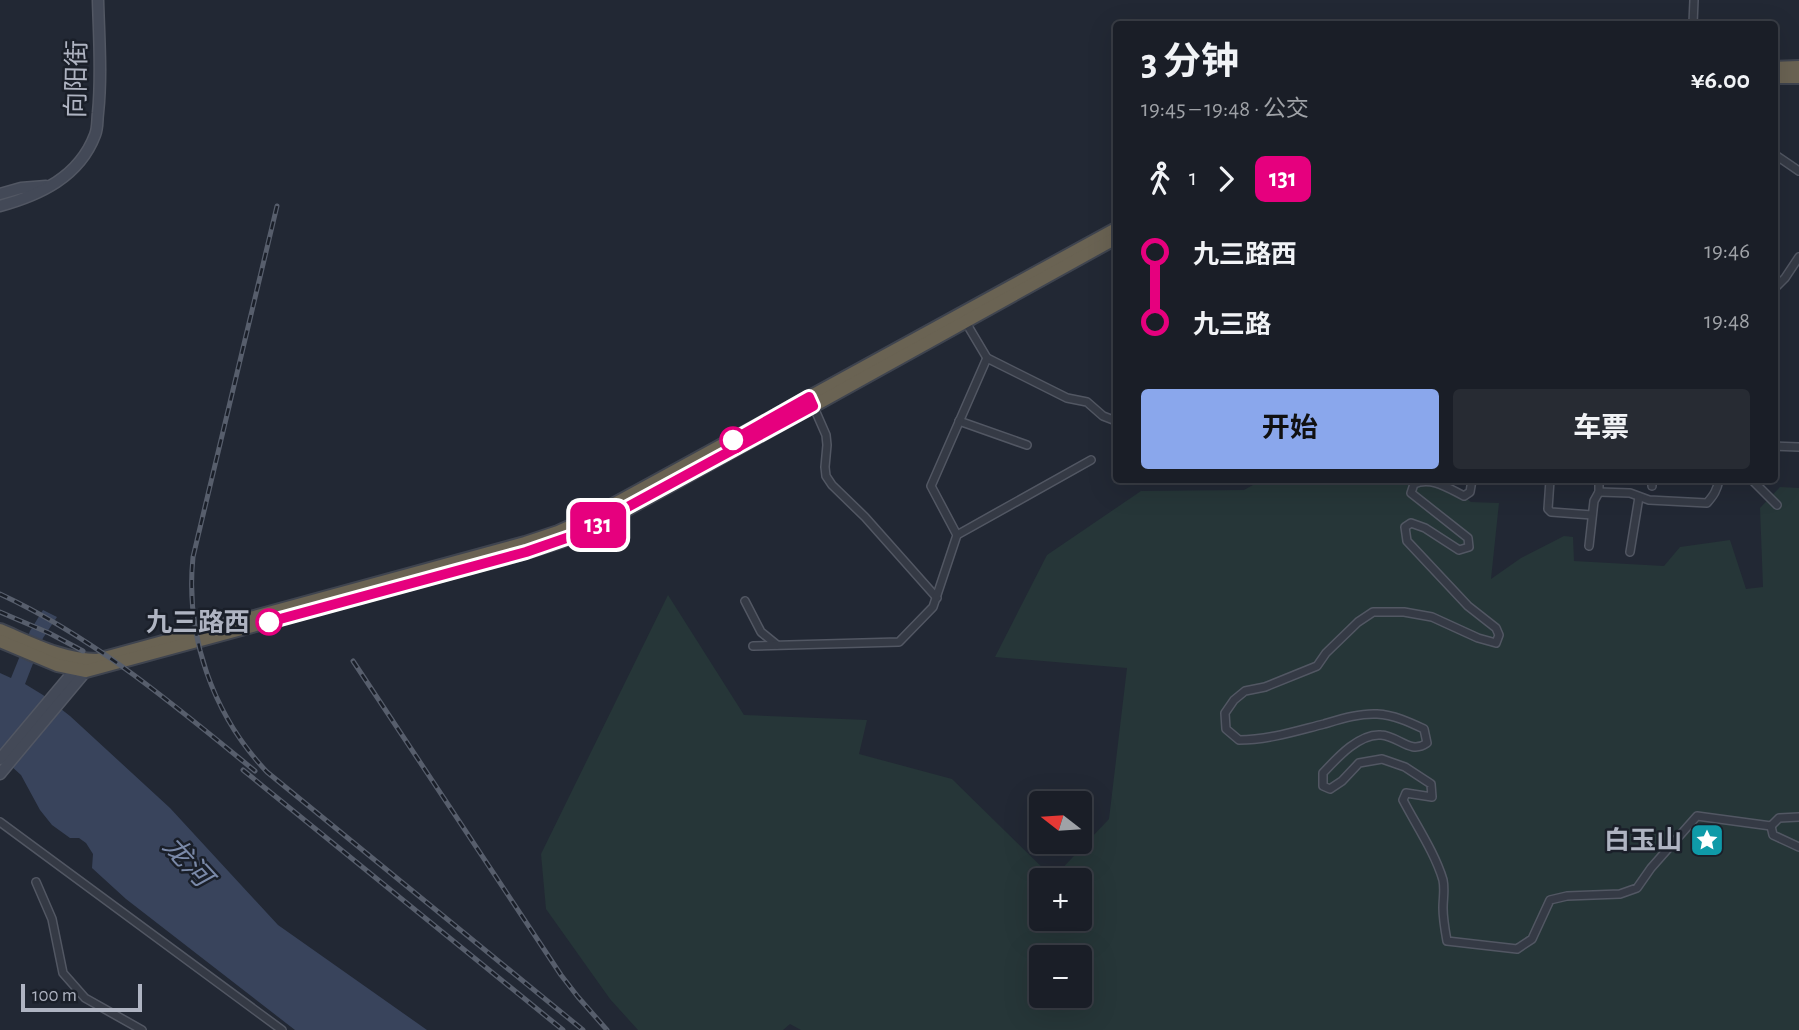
<!DOCTYPE html>
<html lang="zh">
<meta charset="utf-8">
<style>
:root{--surface:#1a1e27;--page:#272b33;--text:#f1f3f6;--muted:#9fa2a7;--line:#383c44;--accent:#8aa7ec}
body{margin:0;font-family:"Alegreya Sans","Noto Sans SC",sans-serif;background:var(--page);color:var(--text);height:100vh;display:flex;flex-direction:column;font-size:26px;white-space:nowrap}
*{box-sizing:border-box;margin:0}
p{font-size:23px;color:var(--muted)}
.icon{flex:none;width:38px;height:38px;fill:none;stroke:currentColor;stroke-width:2;stroke-linecap:round;stroke-linejoin:round}
.map{position:relative;flex:1;overflow:hidden}
.sheet{position:absolute;left:1113px;top:21px;width:665px;height:462px;display:flex;flex-direction:column;background:var(--surface);border-radius:7px;box-shadow:0 7px 28px #0002,0 0 0 2px var(--line)}
.sheet>*{flex:none}
.badge{padding:0 14px;border-radius:10px;font-size:24px;line-height:46px}
.needle{width:46px;rotate:287deg}
.buttons{position:absolute;left:1029px;top:791px;display:grid;gap:14px}
.buttons a{display:grid;place-items:center;width:63px;height:63px;border-radius:7px;background:var(--surface);box-shadow:0 7px 28px #0002,0 0 0 2px var(--line);font-size:35px}
.scale{position:absolute;left:21px;bottom:18px;width:121px;box-sizing:border-box;padding-left:7px;border:4px solid #afb4c2;border-top:0;font-size:19px;line-height:24px;white-space:nowrap;color:#afb4c2;-webkit-text-stroke:5px #1a1f29;paint-order:stroke}
.map>.badge{position:absolute;translate:-50% -50%;box-shadow:0 0 0 4px #fff}
.legs{display:flex;align-items:center;gap:10px;height:77px;padding:0 28px;font-size:23px}
.legs p{margin-inline-start:auto}
.head{display:flex;align-items:center;justify-content:space-between;height:119px;padding:0 28px}
h1{font-size:38px;font-weight:700;line-height:52px}
.action{display:flex;gap:14px;margin-top:auto;padding:14px 28px}
.action a{flex:1;height:80px;border-radius:7px;background:var(--accent);color:#111;font-size:28px;font-weight:700;line-height:80px;text-align:center}
.action a+a{background:var(--page);color:var(--text)}
ul{padding:0 28px;list-style:none}
li{display:flex;align-items:center;gap:24px;height:70px;font-size:26px}
li i{display:grid;place-items:center;width:10px;height:100%;margin:0 9px;background:currentColor}
li i::after{content:'';width:18px;height:18px;margin:-9px;border:5px solid;border-radius:50%;background:var(--surface)}
li p{margin-inline-start:auto}
li:first-child i{background:linear-gradient(#0000 50%,currentColor 0)}
li:last-child i{background:linear-gradient(currentColor 50%,#0000 0)}
.map>svg:first-child{display:block}
.green{fill:#263638;fill-rule:evenodd}
.water{fill:#39445c}
.lines{fill:none;stroke-linecap:round;stroke-linejoin:round}
.street-casing{stroke:#525763;stroke-width:10}
.secondary-casing{stroke:#525763;stroke-width:13}
.highway-casing{stroke:#3f444f;stroke-width:16}
.street{stroke:#353a45;stroke-width:7}
.secondary{stroke:#434957;stroke-width:10}
.highway{stroke:#6a6353;stroke-width:12}
.rail-casing{stroke:#575e6c;stroke-width:5}
.rail{stroke:#1a1f29;stroke-width:2.5;stroke-dasharray:8;stroke-linecap:butt}
.line-1-casing{stroke:#fff;stroke-width:16}
.line-1{stroke:#e6007e;stroke-width:10}
.stop-1-dot{fill:#fff;stroke:#e6007e;stroke-width:3.5}
.labels{text-anchor:middle;stroke-width:5;stroke-linejoin:round;paint-order:stroke}
.street-label{font-size:26px;fill:#afb4c2;stroke:#1a1f29}
.stop-label{font-size:26px;font-weight:bold;fill:#afb4c2;stroke:#1a1f29;text-anchor:end}
.poi-label{font-size:26px;font-weight:bold;fill:#afb4c2;stroke:#1a1f29;text-anchor:end}
.water-label{font-size:28px;font-style:italic;fill:#7a89a8;stroke:#1a1f29}
</style>
<div class="map">
<svg width="1799" height="1030" viewBox="0 0 1799 1030">
<rect width="100%" height="100%" fill="#222834"/>
<path class="green" d="M 1262,480 L 1444,480 L 1471,502 L 1499,503 L 1491,579 L 1521,558 L 1564,536 L 1573,537 L 1574,561 L 1664,566 L 1680,547 L 1730,540 L 1746,589 L 1763,587 L 1760,508 L 1780,487 L 1799,488 L 1799,1030 L 801,1030 L 790,1024 L 783,1030 L 638,1030 L 610,999 L 546,909 L 541,854 L 668,595 L 744,715 L 867,720 L 859,754 L 952,779 L 1053,878 L 1109,819 L 1127,668 L 995,657 L 1047,555 L 1141,491 L 1244,490 ZM 1041,880 L 1080,880 L 1080,919 L 1041,919 ZM 1041,957 L 1080,957 L 1080,996 L 1041,996 Z"/>
<path class="water" d="M 43,610 L 57,617 L 43,638 L 25,684 L 43,695 L 70,716 L 170,808 L 278,925 L 427,1030 L 295,1030 L 126,899 L 92,868 L 93,854 L 86,843 L 79,838 L 70,838 L 52,825 L 40,810 L 21,775 L 0,756 L 0,673 L 11,678 L 30,631 Z"/>
<g class="lines">
<g class="street-casing">
<g id="street">
<path d="M 1693,24 L 1694,0"/>
<path d="M 1774,154 L 1799,171"/>
<path d="M 1774,289 L 1785,278 L 1799,257"/>
<path d="M 965,321 L 987,358 L 1067,398 L 1087,402 L 1103,416 L 1116,421"/>
<path d="M 812,403 L 826,435 L 827,445 L 825,467 L 826,476 L 832,485 L 865,517 L 937,598"/>
<path d="M 959,421 L 1027,445"/>
<path d="M 1774,446 L 1799,447"/>
<path d="M 1472,480 L 1470,492 L 1464,496 C 1448,488 1431,476 1414,484 L 1411,493 L 1468,538 L 1469,547 L 1459,550 L 1425,528 L 1411,523 L 1405,527 L 1407,541 L 1468,606 L 1496,628 L 1499,635 L 1496,643 L 1478,638 L 1432,617 L 1404,612 L 1373,612 L 1358,622 L 1326,653 L 1317,666 L 1265,687 L 1245,691 L 1234,700 L 1225,713 L 1226,729 L 1239,740 C 1268,740 1296,731 1324,724 C 1341,719 1360,713 1377,714 C 1394,715 1409,722 1424,729 L 1427,743 C 1410,755 1399,736 1381,735 C 1359,733 1336,759 1323,773 L 1323,786 L 1330,789 L 1342,781 L 1359,763 L 1382,759 L 1405,767 L 1431,784 L 1432,797 L 1406,793 L 1403,800 C 1416,825 1435,853 1443,880 C 1445,890 1443,898 1443,908 C 1443,919 1445,930 1447,941 L 1517,949 L 1532,939 L 1550,900 L 1567,896 L 1620,894 L 1637,888 L 1651,868 L 1697,816 L 1771,826"/>
<path d="M 1550,480 L 1548,509 L 1551,512 L 1592,515"/>
<path d="M 1752,480 L 1777,505"/>
<path d="M 1652,486 L 1652,480"/>
<path d="M 1599,492 L 1630,493 L 1649,500 L 1707,503 C 1714,495 1717,490 1719,480"/>
<path d="M 957,535 L 1091,460"/>
<path d="M 1589,546 L 1594,501 L 1599,492 L 1599,480"/>
<path d="M 1630,552 L 1639,497"/>
<path d="M 745,601 L 761,632 L 777,645"/>
<path d="M 753,646 L 899,642 L 933,607 L 957,535 L 931,486 L 987,358"/>
<path d="M 0,822 L 282,1030"/>
<path d="M 1771,826 L 1773,835 L 1799,847"/>
<path d="M 1771,826 L 1779,818 L 1799,817"/>
<path d="M 36,882 L 52,919 L 63,973 L 85,998 L 142,1030"/>
</g>
</g>
<g class="secondary-casing">
<g id="secondary">
<path d="M 0,194 L 21,188 L 46,186"/>
<path d="M 0,206 C 40,195 79,177 95,135 C 98,128 97,120 98,113 C 102,76 99,37 98,0"/>
<path d="M 0,759 L 79,665"/>
<path d="M 0,774 L 86,671"/>
</g>
</g>
<g class="highway-casing">
<g id="highway">
<path d="M 1774,68 L 1799,67"/>
<path d="M 1774,77 L 1799,77"/>
<path d="M 0,630 C 31,643 63,660 97,660 L 525,543 L 558,532 L 589,518 L 1116,229"/>
<path d="M 0,641 L 57,665 L 86,671 L 526,552 L 561,541 L 595,527 L 1116,238"/>
</g>
</g>
<use href="#street" class="street"/>
<use href="#secondary" class="secondary"/>
<use href="#highway" class="highway"/>
<g class="rail-casing">
<g id="rail">
<path d="M 277,206 L 193,557 C 185,636 213,715 267,772 L 583,1030"/>
<path d="M 0,594 C 95,638 174,705 255,771"/>
<path d="M 0,612 L 49,633 L 83,651"/>
<path d="M 353,661 L 561,975 L 578,997 L 607,1030"/>
<path d="M 243,770 L 563,1030"/>
</g>
</g>
<use href="#rail" class="rail"/>
</g>
<g class="lines">
<g class="line-1-casing">
<path id="line-1" d="M 269,622 L 526,552 L 578,534 L 813,406 L 809,397 L 733,440"/>
</g>
<use href="#line-1" class="line-1"/>
</g>
<defs>
<g id="sight-square" transform="scale(1.75)"><rect x="-9" y="-9" width="18" height="18" rx="4" fill="#0f9aa8" stroke="#1a1f29"/><path d="M0-6L1.8-2.2L6-1.7L2.9 1.2L3.7 5.4L0 3.3L-3.7 5.4L-2.9 1.2L-6-1.7L-1.8-2.2Z" fill="#fff"/></g>
</defs>
<g fill-rule="evenodd">
<use href="#sight-square" x="1707" y="840"/>
</g>
<g class="stop-1-dot">
<circle cx="733" cy="440" r="12"/>
<circle cx="269" cy="622" r="12"/>
</g>
<g class="labels">
<g class="street-label">
<text transform="translate(76 79) rotate(-89)" y="9">向阳街</text>
</g>
<g class="stop-label">
<text x="250" y="631">九三路西</text>
</g>
<g class="poi-label">
<text x="1682" y="849">白玉山</text>
</g>
<g class="water-label">
<text transform="translate(188 861) rotate(47)" y="10">龙河</text>
</g>
</g>
</svg>
<div class="buttons">
<a><svg class="needle" viewBox="-14 -14 28 28"><path d="M0-13l5 13h-10z" fill="#e53935"/><path d="M0 13l5-13h-10z" fill="#9fa2a7"/></svg></a>
<a>+</a>
<a>−</a>
</div>
<div class="scale">100 m</div>
<b class="badge" style="left:598px;top:525px;background:#e6007e;color:#fff">131</b>
<section class="sheet">
<div class="head"><div><h1>3 分钟</h1><p>19:45 – 19:48 · 公交</p></div><b>¥6.00</b></div>
<div class="legs"><svg class="icon" aria-label="walk" viewBox="0 0 24 24"><circle cx="13" cy="4" r="2"/><path d="M13 8l-2 6 4 7M11 14l-3 7M7 12l3-4h3l4 4"/></svg>1<svg class="icon" aria-label="forward" viewBox="0 0 24 24"><path d="M9 5l7 7-7 7"/></svg><b class="badge" style="background:#e6007e;color:#fff">131</b></div>
<ul>
<li><i style="color:#e6007e"></i><b>九三路西</b><p>19:46</p></li>
<li><i style="color:#e6007e"></i><b>九三路</b><p>19:48</p></li>
</ul>
<div class="action"><a>开始</a><a>车票</a></div>
</section>
</div>
